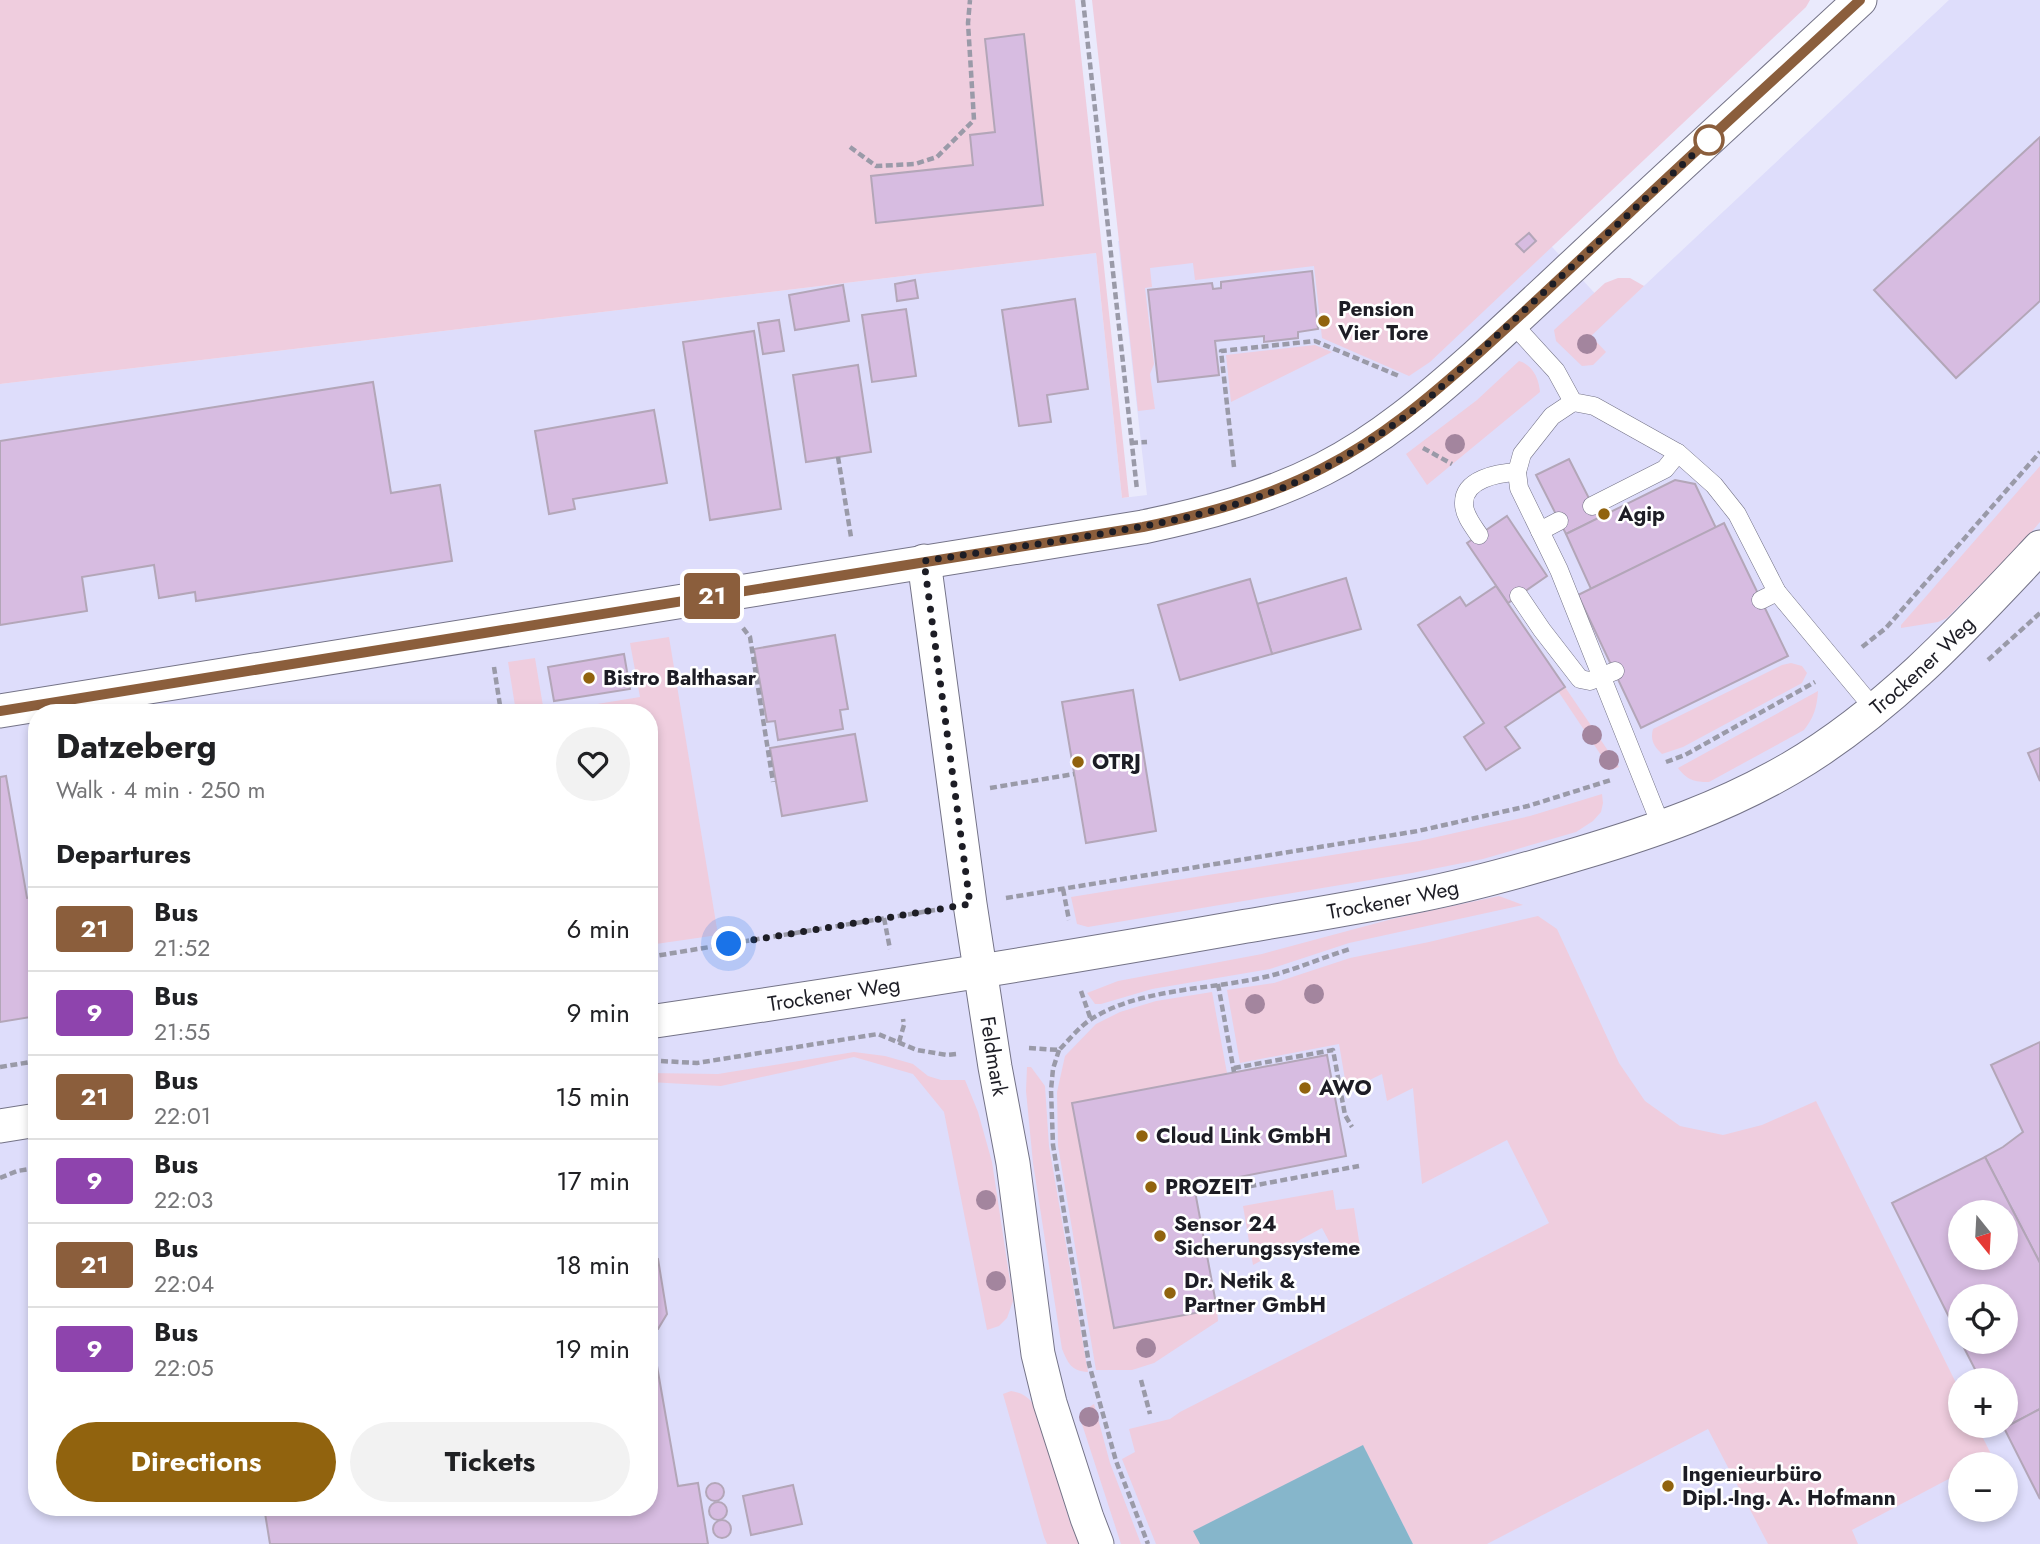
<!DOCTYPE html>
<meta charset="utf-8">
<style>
:root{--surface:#fff;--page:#f2f2f2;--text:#202124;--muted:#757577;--line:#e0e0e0;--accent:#91630e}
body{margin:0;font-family:Jost,sans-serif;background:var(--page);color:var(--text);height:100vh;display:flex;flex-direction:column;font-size:26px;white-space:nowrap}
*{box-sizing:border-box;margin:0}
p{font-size:23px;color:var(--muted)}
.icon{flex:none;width:38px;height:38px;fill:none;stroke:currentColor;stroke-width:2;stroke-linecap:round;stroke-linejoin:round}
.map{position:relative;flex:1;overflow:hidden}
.panel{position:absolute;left:28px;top:704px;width:630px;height:812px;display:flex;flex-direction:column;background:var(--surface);border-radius:28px;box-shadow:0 4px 10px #0003}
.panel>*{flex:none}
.badge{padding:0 14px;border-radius:5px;font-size:24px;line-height:46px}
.needle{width:46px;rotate:162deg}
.controls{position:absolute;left:1948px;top:1200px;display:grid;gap:14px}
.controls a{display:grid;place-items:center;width:70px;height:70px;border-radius:50%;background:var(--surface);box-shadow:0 4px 10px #0003;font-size:35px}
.you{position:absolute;width:35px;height:35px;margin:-18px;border:5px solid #fff;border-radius:50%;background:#1a73e8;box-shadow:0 0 0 10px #1a73e833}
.map>.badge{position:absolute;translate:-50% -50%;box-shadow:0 0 0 4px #fff}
h2{padding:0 28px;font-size:26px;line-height:63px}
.round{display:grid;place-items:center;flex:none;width:74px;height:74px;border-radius:37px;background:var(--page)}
.headline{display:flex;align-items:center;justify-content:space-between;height:119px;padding:0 28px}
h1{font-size:33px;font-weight:700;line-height:52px}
.cta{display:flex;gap:14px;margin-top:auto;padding:14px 28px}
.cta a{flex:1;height:80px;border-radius:42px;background:var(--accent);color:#fff;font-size:28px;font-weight:700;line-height:80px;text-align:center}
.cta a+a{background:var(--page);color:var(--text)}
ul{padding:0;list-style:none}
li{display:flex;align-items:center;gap:21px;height:84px;padding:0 28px;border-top:2px solid var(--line)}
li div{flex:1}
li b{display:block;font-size:26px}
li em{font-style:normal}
li .badge{min-width:77px;font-weight:700;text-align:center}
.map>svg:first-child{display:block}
.built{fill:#deddfb;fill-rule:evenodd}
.green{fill:#efcdde}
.water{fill:#86b6cb}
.building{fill:#d7bce1;stroke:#b3a6b8;stroke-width:2;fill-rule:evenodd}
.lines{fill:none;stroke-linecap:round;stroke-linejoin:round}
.service-casing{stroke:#747387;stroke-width:19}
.minor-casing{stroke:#747387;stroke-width:35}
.path{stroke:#9a9aa8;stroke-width:4.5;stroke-dasharray:7 3.5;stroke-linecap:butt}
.service{stroke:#fff;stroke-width:18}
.minor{stroke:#fff;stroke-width:33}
.tree{fill:#a3859e}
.line-casing{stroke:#fff;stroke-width:16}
.line{stroke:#8b5e3c;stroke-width:10}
.walk{stroke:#1d1d25;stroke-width:7;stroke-dasharray:0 12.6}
.stop-dot{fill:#fff;stroke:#8b5e3c;stroke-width:3.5}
.poi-dot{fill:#91630e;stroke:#fff;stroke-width:2.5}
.labels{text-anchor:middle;stroke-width:5;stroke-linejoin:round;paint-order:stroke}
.poi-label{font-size:21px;font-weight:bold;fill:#1d1d25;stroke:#fff;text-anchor:start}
.street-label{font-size:21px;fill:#1d1d25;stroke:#fff}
</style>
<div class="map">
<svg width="2040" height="1544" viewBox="0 0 2040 1544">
<rect width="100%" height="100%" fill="#eaeafc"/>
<path class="built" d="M 1949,0 L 2040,0 L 2040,1544 L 0,1544 L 0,384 L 1096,253 L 1122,498 L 1147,495 L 1118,241 L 1529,222 L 1614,314 ZM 37,712 L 649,712 L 649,1507 L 37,1507 ZM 1960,1213 L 2006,1213 L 2006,1258 L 1960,1258 ZM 1960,1297 L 2006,1297 L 2006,1342 L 1960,1342 ZM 1960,1381 L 2006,1381 L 2006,1426 L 1960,1426 ZM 1960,1465 L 2006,1465 L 2006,1510 L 1960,1510 Z"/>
<g class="green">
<path d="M 0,0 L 1075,0 L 1129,497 L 1122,498 L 1096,253 L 0,384 Z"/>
<path d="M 1092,0 L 1810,0 L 1806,7 L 1430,362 L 1409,376 L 1322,338 L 1314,266 L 1195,280 L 1193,263 L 1150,268 L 1152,287 L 1145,288 L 1154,364 L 1150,374 L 1155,409 L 1138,411 Z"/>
<path d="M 1618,278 L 1630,278 L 1644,286 L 1591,336 L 1606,352 L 1593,365 L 1582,366 L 1556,341 L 1554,330 L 1605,283 Z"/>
<path d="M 1315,345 L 1332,352 L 1231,402 L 1226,355 Z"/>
<path d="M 1519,361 C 1533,365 1539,379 1540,392 L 1427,485 L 1406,454 L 1477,400 Z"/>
<path d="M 2040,466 L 2040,522 L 2021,544 L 1947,618 L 1938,622 L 1901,628 L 1901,625 Z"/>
<path d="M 669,637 L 718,935 L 649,945 L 649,712 L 548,712 L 640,697 L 630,643 Z"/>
<path d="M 535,658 L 544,712 L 516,712 L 508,662 Z"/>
<path d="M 1791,663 L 1802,666 L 1807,673 L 1802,683 L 1683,747 L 1662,754 C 1654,747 1650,740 1653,729 L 1782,665 Z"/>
<path d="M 1565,687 L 1619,767 L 1611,770 L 1558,691 Z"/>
<path d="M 1818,691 C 1817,707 1814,717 1804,730 L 1709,782 C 1694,782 1687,780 1678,768 Z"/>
<path d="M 1602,794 L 1603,803 L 1601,812 L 1593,821 L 1576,832 L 1483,859 L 1412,873 L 1088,927 L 1077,924 L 1071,897 L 1419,841 L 1530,816 Z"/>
<path d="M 1499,896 L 1523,905 L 1349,943 L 1270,969 L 1152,989 L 1101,1004 L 1095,1004 L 1087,993 L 1118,981 L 1262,954 L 1392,919 Z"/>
<path d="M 1538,916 L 1557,929 L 1619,1063 L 1645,1101 L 1680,1126 L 1723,1135 L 1762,1125 L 1816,1101 L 1960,1391 L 1960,1426 L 1977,1426 L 1992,1456 L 1976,1465 L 1960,1465 L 1960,1473 L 1852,1530 L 1858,1544 L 1768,1544 L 1708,1429 L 1487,1544 L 1413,1544 L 1363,1446 L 1194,1531 L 1200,1544 L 1156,1544 L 1122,1459 L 1135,1452 L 1129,1429 L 1170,1419 L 1180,1412 L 1549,1223 L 1507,1140 L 1422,1184 L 1413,1088 L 1387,1101 L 1382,1074 L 1347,1091 L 1339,1044 L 1240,1063 L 1227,990 L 1274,983 L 1350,958 L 1429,942 Z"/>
<path d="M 1212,992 L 1227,1073 L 1072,1103 L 1114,1328 L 1217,1309 L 1218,1321 L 1154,1363 L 1132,1370 L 1096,1370 L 1058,1146 L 1057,1092 L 1065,1056 L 1096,1024 L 1120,1012 L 1156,1001 Z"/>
<path d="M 854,1052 L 885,1056 L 913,1064 L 928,1076 L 941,1080 L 965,1080 L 978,1112 L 992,1162 L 1013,1301 L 1007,1318 L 999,1326 L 987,1330 L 944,1112 L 913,1074 L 854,1057 L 721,1086 L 649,1082 L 649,1073 L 718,1074 Z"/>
<path d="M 1027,1067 L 1031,1067 L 1045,1086 L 1049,1146 L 1088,1372 C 1071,1371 1068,1363 1062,1349 L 1033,1163 L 1026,1091 Z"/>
<path d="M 1333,1190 L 1336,1210 L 1354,1208 L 1360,1247 L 1338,1258 L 1322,1228 L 1253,1265 L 1243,1206 Z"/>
<path d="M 1011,1391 C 1023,1393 1028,1397 1035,1406 L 1069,1519 L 1079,1544 L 1047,1544 L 1044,1537 L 1003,1394 Z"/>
<path d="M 1094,1404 L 1110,1463 L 1141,1544 L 1121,1544 L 1080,1418 L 1086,1409 Z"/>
</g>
<path class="water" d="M 1363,1445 L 1413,1544 L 1200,1544 L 1193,1531 Z"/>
<g class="building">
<path d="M 1024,34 L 1043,205 L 876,223 L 871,176 L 973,165 L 970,135 L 995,132 L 985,39 Z"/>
<path d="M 2040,137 L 2040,301 L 1956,378 L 1874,290 Z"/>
<path d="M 1529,233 L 1536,241 L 1524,252 L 1516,244 Z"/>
<path d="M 1312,271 L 1318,329 L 1298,332 L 1298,338 L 1264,342 L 1264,336 L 1215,341 L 1219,375 L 1158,382 L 1148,290 L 1212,283 L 1213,289 L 1221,288 L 1221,282 Z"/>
<path d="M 915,280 L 918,298 L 897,301 L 895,284 Z"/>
<path d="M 843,285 L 849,321 L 795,330 L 789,295 Z"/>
<path d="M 1075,299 L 1088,389 L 1047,395 L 1051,422 L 1019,426 L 1002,310 Z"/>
<path d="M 906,309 L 916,376 L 872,382 L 862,315 Z"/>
<path d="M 779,320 L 784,351 L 763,354 L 758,323 Z"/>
<path d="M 754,331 L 781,509 L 710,520 L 683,342 Z"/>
<path d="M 858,365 L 871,452 L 806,462 L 793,375 Z"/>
<path d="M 373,382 L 391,493 L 440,485 L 452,561 L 196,601 L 195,592 L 159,598 L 154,565 L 82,577 L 87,611 L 0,625 L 0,441 Z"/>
<path d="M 654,410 L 667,483 L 573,499 L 575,509 L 549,514 L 535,431 Z"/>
<path d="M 1569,459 L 1599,518 L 1566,534 L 1536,475 Z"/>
<path d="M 1675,480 L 1695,484 L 1716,528 L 1591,589 L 1566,534 Z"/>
<path d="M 1507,516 L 1547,576 L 1508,603 L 1467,543 Z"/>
<path d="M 1724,523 L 1788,656 L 1641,728 L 1578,595 Z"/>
<path d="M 1346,578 L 1361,629 L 1272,654 L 1257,604 Z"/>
<path d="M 1250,579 L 1272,654 L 1180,680 L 1158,605 Z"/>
<path d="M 1496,586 L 1565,687 L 1505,727 L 1520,748 L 1486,770 L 1464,737 L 1484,723 L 1418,625 L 1460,597 L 1466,606 Z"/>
<path d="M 835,635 L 848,709 L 840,710 L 843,729 L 778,740 L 775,721 L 767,722 L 754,649 Z"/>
<path d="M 624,654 L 630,689 L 554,701 L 548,667 Z"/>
<path d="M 1133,690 L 1156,831 L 1086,843 L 1062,702 Z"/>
<path d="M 855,734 L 867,801 L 782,816 L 770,748 Z"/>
<path d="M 2040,748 L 2040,781 L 2028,753 Z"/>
<path d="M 6,776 L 27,898 L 37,897 L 37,1016 L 0,1022 L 0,777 Z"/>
<path d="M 2040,1042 L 2040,1263 L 1985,1157 L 2003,1147 L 2023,1132 L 1991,1065 Z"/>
<path d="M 1327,1055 L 1346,1156 L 1194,1186 L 1217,1309 L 1114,1328 L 1072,1103 Z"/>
<path d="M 1985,1157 L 2040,1263 L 2040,1409 L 2004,1428 L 2006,1381 L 1981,1381 L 1961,1342 L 2006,1342 L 2006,1297 L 1960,1297 L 1960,1339 L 1892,1203 ZM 1960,1213 L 2006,1213 L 2006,1258 L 1960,1258 Z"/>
<path d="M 649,1254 L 658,1259 L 667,1314 L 658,1329 L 649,1330 Z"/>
<path d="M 657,1366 L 678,1486 L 698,1483 L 708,1544 L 270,1544 L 264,1507 L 649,1507 L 649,1368 Z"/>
<path d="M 2040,1409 L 2040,1499 L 2004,1428 Z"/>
<circle cx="715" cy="1492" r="9"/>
<path d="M 793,1485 L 802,1524 L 751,1535 L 743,1496 Z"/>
<circle cx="718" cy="1511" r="9"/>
<circle cx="722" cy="1529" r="9"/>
</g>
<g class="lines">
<g class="service-casing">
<g id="service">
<path d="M 1512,323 L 1556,371 L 1573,402 L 1594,406 L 1678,453 L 1714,485 L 1737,514 L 1777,592 L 1875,710"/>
<path d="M 1573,402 L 1552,416 L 1522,454 L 1517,472 L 1519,488 L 1559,570 L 1662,828"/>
<path d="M 1592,506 L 1665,469 L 1678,453"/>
<path d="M 1540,531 L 1559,521"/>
<path d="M 1479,535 C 1473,526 1464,515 1464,504 C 1463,479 1498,473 1517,472"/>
<path d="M 1519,596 L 1542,630 L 1580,679 L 1590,681 L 1615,671"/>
<path d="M 1761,600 L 1777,592"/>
</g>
</g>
<g class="minor-casing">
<g id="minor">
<path id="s1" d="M 924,561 L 970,904 L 995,1067 L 1013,1163 L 1038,1354 L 1050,1403 L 1087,1518 L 1097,1544"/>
<path d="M 0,711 L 1143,527 C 1205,514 1266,498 1323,469 C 1380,440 1429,398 1476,356 C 1520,316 1564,274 1608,233 C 1691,155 1776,78 1860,0"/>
<path id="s2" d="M 649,1022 C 847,993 1044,962 1241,927 C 1300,917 1361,907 1420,895 C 1475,884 1528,869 1581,853 C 1655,831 1724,807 1791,768 C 1888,711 1964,628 2040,547"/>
<path d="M 0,1126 L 37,1120"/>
</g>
</g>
<g class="path">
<path d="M 1083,0 L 1137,490"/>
<path d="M 850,147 L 876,166 L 915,164 L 937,157 L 974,120 L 968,23 L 970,0"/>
<path d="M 1131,443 L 1147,442"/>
<path d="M 1423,448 L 1452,464"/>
<path d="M 838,457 L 851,537"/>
<path d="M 1234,467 L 1221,351 L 1315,341 L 1399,376"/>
<path d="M 743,628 L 750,637 L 773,782"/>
<path d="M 1862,647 L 1886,628 L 2040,452"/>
<path d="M 1988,660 L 2040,613"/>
<path d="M 494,667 L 501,712"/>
<path d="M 1666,762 L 1685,755 L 1815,682"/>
<path d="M 990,788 L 1074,774"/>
<path d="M 1063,889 L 1069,920"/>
<path d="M 1006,898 L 1418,831 L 1528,806 L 1611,780"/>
<path d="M 884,918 L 890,949"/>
<path d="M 649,957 L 935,910"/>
<path d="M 1218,984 L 1234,1072"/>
<path d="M 1081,991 L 1091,1020"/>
<path d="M 899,1042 L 904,1025 L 903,1019"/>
<path d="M 1029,1048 L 1059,1050 C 1069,1040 1078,1028 1090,1020 C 1139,987 1217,990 1273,975 C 1299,968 1324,957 1350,949"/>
<path d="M 1059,1050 L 1053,1069 L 1051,1090 L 1053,1145 L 1089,1364 L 1116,1461 L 1148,1544"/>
<path d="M 661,1061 L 697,1063 L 878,1034 L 917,1050 L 947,1055 L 957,1054"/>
<path d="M 0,1067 L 37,1061"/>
<path d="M 1234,1068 L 1333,1050 L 1345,1115 L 1352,1127"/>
<path d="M 0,1178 L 17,1171 L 37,1168"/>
<path d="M 1208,1194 L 1359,1166"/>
<path d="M 1141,1380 L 1150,1414"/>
</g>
<use href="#service" class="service"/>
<use href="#minor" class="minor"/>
</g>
<g class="tree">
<circle cx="1587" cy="344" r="10"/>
<circle cx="1455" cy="444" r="10"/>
<circle cx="1592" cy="735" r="10"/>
<circle cx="1609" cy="760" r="10"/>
<circle cx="1314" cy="994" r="10"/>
<circle cx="1255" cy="1004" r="10"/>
<circle cx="986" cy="1200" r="10"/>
<circle cx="996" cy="1281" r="10"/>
<circle cx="1146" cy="1348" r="10"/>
<circle cx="1089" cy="1417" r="10"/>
</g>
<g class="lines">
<g class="line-casing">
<path id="line" d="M 0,711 L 1143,527 C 1205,514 1266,498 1323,468 C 1382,438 1431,396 1480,352 C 1527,310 1573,266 1619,223 C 1698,148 1780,74 1860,0"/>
</g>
<use href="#line" class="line"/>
<path class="walk" d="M 729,944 L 970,904 L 924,561 C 975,553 1026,546 1076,538 C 1148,526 1219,514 1287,486 C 1337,465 1384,433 1427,400 L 1709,140"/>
</g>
<circle class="stop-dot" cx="1709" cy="140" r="14"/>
<g class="poi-dot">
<circle cx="1324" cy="321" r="7"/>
<circle cx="1604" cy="514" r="7"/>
<circle cx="589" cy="678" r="7"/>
<circle cx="1078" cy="762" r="7"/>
<circle cx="1305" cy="1088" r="7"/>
<circle cx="1142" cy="1136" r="7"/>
<circle cx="1151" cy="1187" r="7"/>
<circle cx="1160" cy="1236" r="7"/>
<circle cx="1170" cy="1293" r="7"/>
<circle cx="1668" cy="1486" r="7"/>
</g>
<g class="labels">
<g class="poi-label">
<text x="1338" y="316">Pension<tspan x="1338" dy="24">Vier Tore</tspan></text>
<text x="1618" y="521">Agip</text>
<text x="603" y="685">Bistro Balthasar</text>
<text x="1092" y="769">OTRJ</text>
<text x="1319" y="1095">AWO</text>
<text x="1156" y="1143">Cloud Link GmbH</text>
<text x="1165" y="1194">PROZEIT</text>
<text x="1174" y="1231">Sensor 24<tspan x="1174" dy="24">Sicherungssysteme</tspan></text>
<text x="1184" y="1288">Dr. Netik &amp;<tspan x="1184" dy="24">Partner GmbH</tspan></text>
<text x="1682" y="1481">Ingenieurbüro<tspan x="1682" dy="24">Dipl.-Ing. A. Hofmann</tspan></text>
</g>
<g class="street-label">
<text dy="7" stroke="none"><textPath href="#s2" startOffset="1342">Trockener Weg</textPath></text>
<text dy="7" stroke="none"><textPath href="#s2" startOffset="754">Trockener Weg</textPath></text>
<text dy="7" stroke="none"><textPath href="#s2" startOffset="187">Trockener Weg</textPath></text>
<text dy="7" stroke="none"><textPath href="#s1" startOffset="500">Feldmark</textPath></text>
</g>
</g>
</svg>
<div class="controls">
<a><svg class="needle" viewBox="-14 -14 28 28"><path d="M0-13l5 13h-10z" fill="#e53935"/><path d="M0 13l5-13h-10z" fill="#757577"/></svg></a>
<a><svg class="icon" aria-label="locate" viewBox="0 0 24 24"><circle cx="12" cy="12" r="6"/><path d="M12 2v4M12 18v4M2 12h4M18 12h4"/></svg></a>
<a>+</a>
<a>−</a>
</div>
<div class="you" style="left:729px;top:944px"></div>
<b class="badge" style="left:712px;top:596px;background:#8b5e3c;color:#fff">21</b>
<section class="panel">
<div class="headline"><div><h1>Datzeberg</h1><p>Walk · 4 min · 250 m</p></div><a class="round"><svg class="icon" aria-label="heart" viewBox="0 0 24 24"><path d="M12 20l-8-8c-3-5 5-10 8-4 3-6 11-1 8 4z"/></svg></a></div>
<h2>Departures</h2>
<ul>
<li><span class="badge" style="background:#8b5e3c;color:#fff">21</span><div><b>Bus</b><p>21:52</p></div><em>6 min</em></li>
<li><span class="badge" style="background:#8e44ad;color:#fff">9</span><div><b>Bus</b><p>21:55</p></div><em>9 min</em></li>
<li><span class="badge" style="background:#8b5e3c;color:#fff">21</span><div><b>Bus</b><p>22:01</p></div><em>15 min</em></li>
<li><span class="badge" style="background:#8e44ad;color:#fff">9</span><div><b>Bus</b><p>22:03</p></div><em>17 min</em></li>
<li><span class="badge" style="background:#8b5e3c;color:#fff">21</span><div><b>Bus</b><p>22:04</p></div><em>18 min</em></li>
<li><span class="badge" style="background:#8e44ad;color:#fff">9</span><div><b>Bus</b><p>22:05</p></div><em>19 min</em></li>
</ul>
<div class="cta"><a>Directions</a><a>Tickets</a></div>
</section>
</div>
